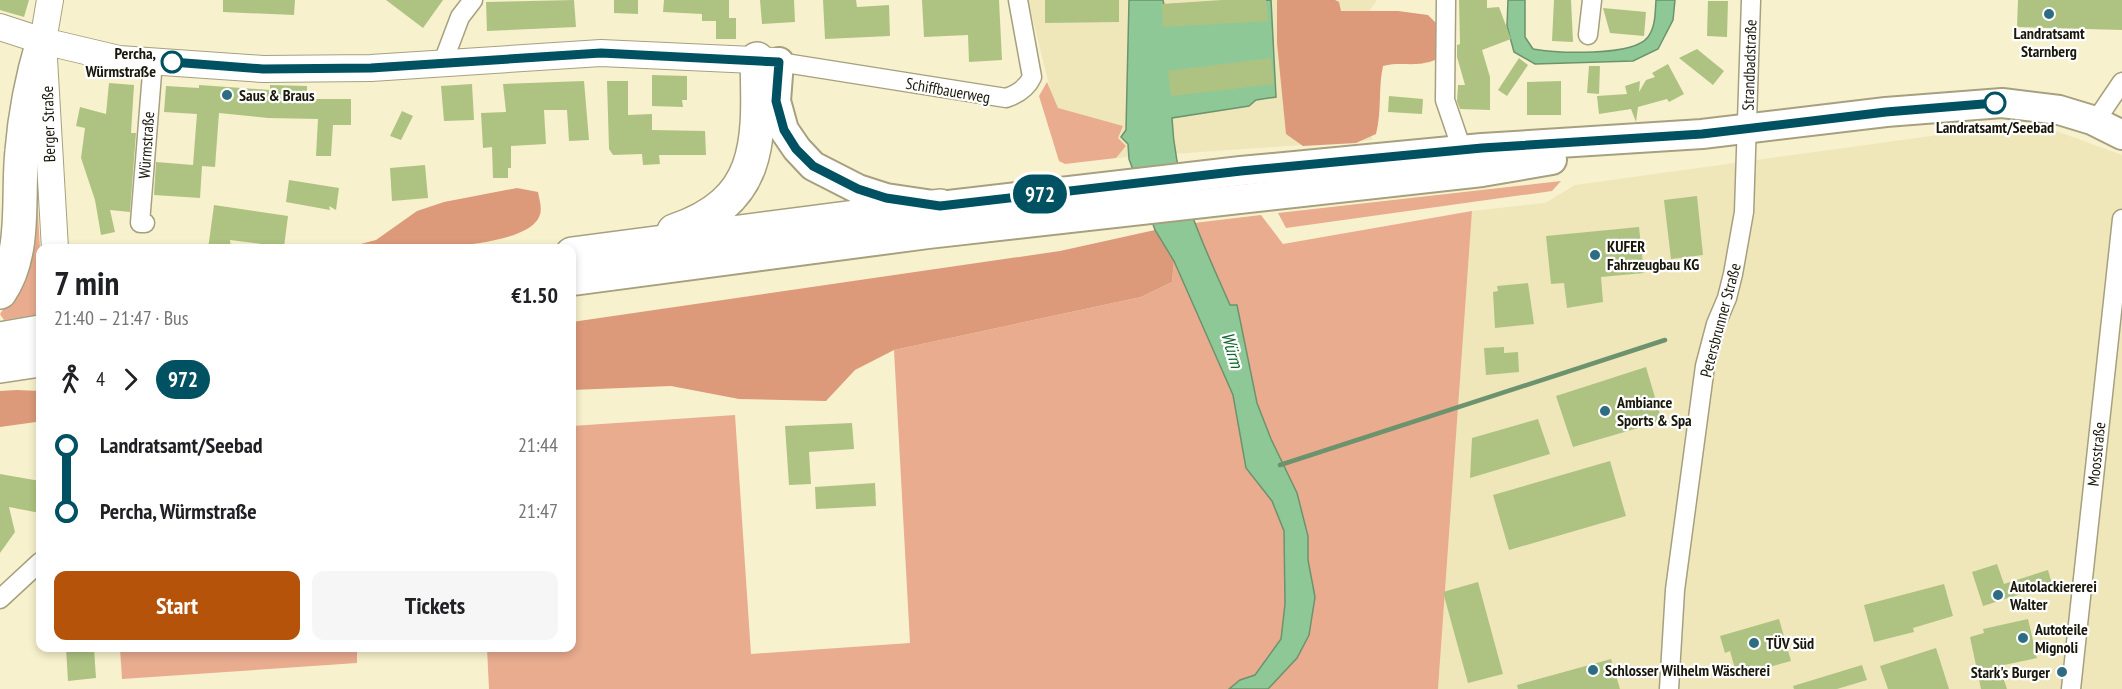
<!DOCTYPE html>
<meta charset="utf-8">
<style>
:root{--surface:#fff;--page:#f6f6f6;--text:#202124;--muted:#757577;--accent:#b45309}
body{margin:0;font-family:"PT Sans Narrow",sans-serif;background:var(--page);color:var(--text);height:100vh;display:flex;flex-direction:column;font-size:22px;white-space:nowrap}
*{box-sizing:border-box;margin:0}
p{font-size:20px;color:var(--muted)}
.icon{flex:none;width:33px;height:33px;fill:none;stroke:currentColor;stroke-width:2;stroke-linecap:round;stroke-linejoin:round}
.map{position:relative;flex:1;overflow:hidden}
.details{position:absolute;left:36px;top:244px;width:540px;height:408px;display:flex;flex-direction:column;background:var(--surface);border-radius:12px;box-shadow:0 3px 9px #0003}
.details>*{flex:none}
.badge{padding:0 12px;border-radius:20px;font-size:21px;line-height:39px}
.map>.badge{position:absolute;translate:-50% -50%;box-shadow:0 0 0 3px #fff}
.legs{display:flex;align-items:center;gap:9px;height:66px;padding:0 18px;font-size:20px}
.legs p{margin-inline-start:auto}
.head{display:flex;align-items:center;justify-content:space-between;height:102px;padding:0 18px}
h1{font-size:33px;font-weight:700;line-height:45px}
.primary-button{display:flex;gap:12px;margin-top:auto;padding:12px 18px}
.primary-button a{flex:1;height:69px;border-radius:12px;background:var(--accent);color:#fff;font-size:24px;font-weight:700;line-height:69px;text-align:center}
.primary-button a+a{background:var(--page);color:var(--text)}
ul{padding:0 18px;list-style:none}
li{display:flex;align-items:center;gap:21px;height:66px;font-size:22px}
li i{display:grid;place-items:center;width:9px;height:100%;margin:0 8px;background:currentColor}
li i::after{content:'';width:15px;height:15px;margin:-8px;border:4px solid;border-radius:50%;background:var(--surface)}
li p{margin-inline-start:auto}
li:first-child i{background:linear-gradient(#0000 50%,currentColor 0)}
li:last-child i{background:linear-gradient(currentColor 50%,#0000 0)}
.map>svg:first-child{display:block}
.built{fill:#efe6ba}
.green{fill:#e9ac8f}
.forest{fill:#dc9a7a}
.water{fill:#8fc897;stroke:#6c936d;stroke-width:1.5}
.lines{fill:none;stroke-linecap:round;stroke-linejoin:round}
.stream{stroke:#6c936d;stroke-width:4.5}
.building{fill:#aec382}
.minor-casing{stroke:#a7a07f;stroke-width:21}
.secondary-casing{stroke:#a7a07f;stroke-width:28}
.primary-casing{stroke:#a7a07f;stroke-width:32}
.motorway-casing{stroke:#a7a07f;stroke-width:36}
.minor{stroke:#fff;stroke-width:18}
.secondary{stroke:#fff;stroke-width:26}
.primary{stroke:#fff;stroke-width:28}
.motorway{stroke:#fff;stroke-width:33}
.line-1-casing{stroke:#fff;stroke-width:14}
.line-1{stroke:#005262;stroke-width:9}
.poi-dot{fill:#2e6c82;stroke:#fff;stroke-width:2}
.stop-1-dot{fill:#fff;stroke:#005262;stroke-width:3}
.labels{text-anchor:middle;stroke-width:4.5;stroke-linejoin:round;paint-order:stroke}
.poi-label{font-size:16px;font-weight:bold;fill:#1a180b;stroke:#fff;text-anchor:start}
.stop-label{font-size:16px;font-weight:bold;fill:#1a180b;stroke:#fff;text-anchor:end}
.street-label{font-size:16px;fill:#1a180b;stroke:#fff}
.water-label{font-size:18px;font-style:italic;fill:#0e652a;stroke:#fff}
</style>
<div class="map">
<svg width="2122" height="689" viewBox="0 0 2122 689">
<rect width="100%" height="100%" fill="#f8f1cd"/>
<g class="built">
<path d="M 1028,0 L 1377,0 L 1351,36 L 1363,57 L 1372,140 L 1116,158 L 1126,146 L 1118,138 L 1123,126 L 1067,112 L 1058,108 L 1053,101 Z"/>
<path d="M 2019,124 L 2056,131 L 2122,155 L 2122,689 L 1438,689 L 1472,211 L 1545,203 L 1575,185 Z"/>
</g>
<g class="green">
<path d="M 1047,82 L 1058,108 L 1123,126 L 1118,138 L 1126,146 L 1116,158 L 1065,164 L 1059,161 L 1039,96 Z"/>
<path d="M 34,139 L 40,249 L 40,314 L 4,320 L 0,314 L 13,294 Z"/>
<path d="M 1561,181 L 1552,191 L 1286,228 L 1278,213 Z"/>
<path d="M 1472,211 L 1438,689 L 489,689 L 487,648 L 572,648 L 572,426 L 735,415 L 751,654 L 910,643 L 894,350 L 1141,297 L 1172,282 L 1174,261 L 1209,257 L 1194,223 L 1261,215 L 1283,244 Z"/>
<path d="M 120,648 L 357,648 L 357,663 L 122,679 Z"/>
</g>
<g class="forest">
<path d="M 1277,0 L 1335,0 L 1339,2 L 1341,11 L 1398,11 L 1428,15 L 1441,28 L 1442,44 L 1435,60 C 1414,68 1403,61 1383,66 C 1378,89 1382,111 1376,134 L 1356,143 L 1303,146 L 1286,134 L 1277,43 Z"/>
<path d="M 517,188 L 538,192 C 540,202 543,211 538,219 C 517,253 379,249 342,249 L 376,240 L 417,211 L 444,202 Z"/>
<path d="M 1155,230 L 1174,261 L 1172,282 L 1141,297 L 894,350 L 855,370 L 826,401 L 739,399 L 671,386 L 572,390 L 572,322 L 1060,251 Z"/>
<path d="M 17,390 L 40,391 L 40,418 L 36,422 L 0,427 L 0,391 Z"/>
</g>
<g class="water">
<path d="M 1129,0 L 1163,0 L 1164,5 L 1271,0 L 1276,97 L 1256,100 L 1249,106 L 1172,118 C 1175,189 1202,241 1230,305 L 1237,305 L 1257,403 L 1271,439 L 1297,493 L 1308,536 L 1308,560 L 1315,597 L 1309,635 L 1297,658 L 1268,689 L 1229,689 L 1240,680 L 1255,675 L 1281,639 L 1285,604 L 1284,531 L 1272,501 L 1246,468 L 1233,395 L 1174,261 L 1155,230 L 1129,159 L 1128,144 L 1121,137 L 1126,130 Z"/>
<path d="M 1508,0 L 1525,0 L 1525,37 L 1533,49 C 1556,53 1633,57 1648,37 C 1656,26 1655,12 1656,0 L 1675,0 L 1673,20 L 1658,49 L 1633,61 L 1535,64 L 1514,52 L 1507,26 Z"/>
</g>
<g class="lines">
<path class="stream" d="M 1280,465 L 1665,340"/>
</g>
<g class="building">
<path d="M 0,0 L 29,0 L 24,17 L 0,10 Z"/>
<path d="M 223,0 L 295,0 L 294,15 L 223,12 Z"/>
<path d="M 386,0 L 443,0 L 423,28 Z"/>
<path d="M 574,0 L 576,27 L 487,31 L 486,2 Z"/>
<path d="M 614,0 L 638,0 L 638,14 L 614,13 Z"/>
<path d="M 664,0 L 729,0 L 729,18 L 736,18 L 736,39 L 716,39 L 716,21 L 702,21 L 702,14 L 663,12 Z"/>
<path d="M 760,0 L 794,0 L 795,22 L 762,24 Z"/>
<path d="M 823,0 L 856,0 L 857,7 L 889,5 L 890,36 L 825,39 Z"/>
<path d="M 922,0 L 999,0 L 1002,60 L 969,62 L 968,35 L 924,37 Z"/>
<path d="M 1045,0 L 1119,0 L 1119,22 L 1045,23 Z"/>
<path d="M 1222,0 L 1266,0 L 1268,21 L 1163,27 L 1162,4 Z"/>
<path d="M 1459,0 L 1487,0 L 1487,8 L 1499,7 L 1511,39 L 1482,50 L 1490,77 L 1490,110 L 1460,109 L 1457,101 L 1458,85 L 1465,85 L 1457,57 L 1457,45 L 1460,44 Z"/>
<path d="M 1554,0 L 1571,0 L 1573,42 L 1552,41 Z"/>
<path d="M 2018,0 L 2122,0 L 2122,30 L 2017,27 Z"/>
<path d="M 1708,1 L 1728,1 L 1727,37 L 1707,36 Z"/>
<path d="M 1603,8 L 1646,12 L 1644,36 L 1610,33 Z"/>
<path d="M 1697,49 L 1724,71 L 1713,85 L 1679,58 Z"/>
<path d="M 1271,58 L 1274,84 L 1171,96 L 1168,71 Z"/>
<path d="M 1519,58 L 1528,65 L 1507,96 L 1498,90 Z"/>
<path d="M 1668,64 L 1684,94 L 1669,102 L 1667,99 L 1638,107 L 1636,122 L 1631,109 L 1599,114 L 1597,96 L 1627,94 L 1625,86 L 1640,81 L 1639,92 L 1646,80 L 1655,77 L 1652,73 Z"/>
<path d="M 1589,66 L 1600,66 L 1599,94 L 1587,93 Z"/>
<path d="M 652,75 L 687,76 L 687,100 L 682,100 L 683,107 L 652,106 Z"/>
<path d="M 584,81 L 589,140 L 569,141 L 567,110 L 544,110 L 546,144 L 511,146 L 511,168 L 508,168 L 508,178 L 493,178 L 492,147 L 483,148 L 481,113 L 506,112 L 503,84 Z"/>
<path d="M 607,81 L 628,81 L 628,115 L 652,114 L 652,130 L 705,131 L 706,155 L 659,155 L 660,164 L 643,165 L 642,154 L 613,155 L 609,149 Z"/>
<path d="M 1561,81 L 1561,115 L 1527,115 L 1527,82 Z"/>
<path d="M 109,83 L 134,85 L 131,133 L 136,133 L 130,212 L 110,210 L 115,232 L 101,235 L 95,200 L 81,158 L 85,128 L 76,126 L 80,107 L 106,114 Z"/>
<path d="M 472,84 L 474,120 L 444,121 L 441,86 Z"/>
<path d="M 199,85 L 270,90 L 270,85 L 307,86 L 307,99 L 351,99 L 351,125 L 333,125 L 331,156 L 316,156 L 318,119 L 268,118 L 219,113 L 215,167 L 202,166 L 200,198 L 154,195 L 156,162 L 193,165 L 197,114 L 164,112 L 166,86 L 199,88 Z"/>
<path d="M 1389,96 L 1423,99 L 1422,114 L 1388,112 Z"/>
<path d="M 402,111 L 413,116 L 401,140 L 390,136 Z"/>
<path d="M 425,165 L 428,198 L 392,201 L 390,168 Z"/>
<path d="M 289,180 L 339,188 L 336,210 L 329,206 L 330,210 L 286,202 Z"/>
<path d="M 1697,196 L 1703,255 L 1671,259 L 1664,200 Z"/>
<path d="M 214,205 L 288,216 L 284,247 L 230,240 L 231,249 L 208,249 Z"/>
<path d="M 1639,227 L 1644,273 L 1601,277 L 1603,302 L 1567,308 L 1564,283 L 1551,284 L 1546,236 Z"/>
<path d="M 1528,283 L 1534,324 L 1495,328 L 1493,292 L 1498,291 L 1497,286 Z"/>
<path d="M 1504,347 L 1504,353 L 1518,352 L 1519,372 L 1486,375 L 1484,348 Z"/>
<path d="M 1646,367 L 1662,421 L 1573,447 L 1556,396 Z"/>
<path d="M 1538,419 L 1550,454 L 1470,478 L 1472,438 Z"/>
<path d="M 852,423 L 854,449 L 809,452 L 811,484 L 789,485 L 785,426 Z"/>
<path d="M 1610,461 L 1626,516 L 1509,550 L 1493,495 Z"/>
<path d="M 0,474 L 40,481 L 40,513 L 9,507 L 15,532 L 0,553 Z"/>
<path d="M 875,483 L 876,506 L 816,509 L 815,487 Z"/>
<path d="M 1997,564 L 2004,584 L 2048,570 L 2052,584 L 1983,606 L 1972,572 Z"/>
<path d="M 1478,582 L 1503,674 L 1468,683 L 1443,592 Z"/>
<path d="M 1944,584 L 1953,616 L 1913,628 L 1914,632 L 1874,642 L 1864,605 Z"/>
<path d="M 1779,619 L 1791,661 L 1737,676 L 1730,651 L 1725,653 L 1720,636 Z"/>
<path d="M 2028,619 L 2037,658 L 1999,666 L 2007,689 L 1981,689 L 1970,637 L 1984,633 L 1983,629 Z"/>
<path d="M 66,648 L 94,648 L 96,678 L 68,681 Z"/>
<path d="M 1936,648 L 1949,689 L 1888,689 L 1880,666 Z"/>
<path d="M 1611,659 L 1620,689 L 1518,689 L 1517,685 Z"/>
<path d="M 1862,665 L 1867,680 L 1837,689 L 1794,689 L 1793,686 Z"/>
</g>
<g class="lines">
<g class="minor-casing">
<g id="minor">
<path d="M 1446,0 L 1445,100 L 1458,138"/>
<path d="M 1588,35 L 1592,0"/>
<path d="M 443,62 L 460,17 L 473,0"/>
<path d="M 779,62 L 1006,98 C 1018,94 1027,88 1032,77 L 1018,0"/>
<path d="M 2092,120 L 2101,113 L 2122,82"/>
<path d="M 145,223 L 140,223 L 153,61"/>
<path d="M 0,599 L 40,562"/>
<path d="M 1669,689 L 1675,590 L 1705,366 L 1716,324 L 1727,298 L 1733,274 L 1744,212 L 1751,0"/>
<path d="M 2071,689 L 2122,219"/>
</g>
</g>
<g class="secondary-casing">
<g id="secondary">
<path d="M 50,0 L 43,41 L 55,249"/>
<path d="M 0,27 L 43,41 L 119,59 L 263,69 L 371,68 L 601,53 L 774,61"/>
</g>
</g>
<g class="primary-casing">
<g id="primary">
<path d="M 779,62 L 776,101 L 784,130 L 797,149 L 813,166 L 858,189 L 886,198 L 940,206 L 1241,171 L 1482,148 L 1702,134 L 1886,112 L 2002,103 L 2059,110 L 2092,120 L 2122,135"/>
<path d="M 572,281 L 928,234 L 1482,172 L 1552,160"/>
</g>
</g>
<g class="motorway-casing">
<g id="motorway">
<path d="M 674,231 C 764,201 759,139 757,59"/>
<path d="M 572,254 L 940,206"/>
<path d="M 0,292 C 27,253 17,196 22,151 C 25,113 32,78 43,41"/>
<path d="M 0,339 L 40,332"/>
<path d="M 0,366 L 40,360"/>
</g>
</g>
<use href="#minor" class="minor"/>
<use href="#secondary" class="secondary"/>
<use href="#primary" class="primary"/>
<use href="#motorway" class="motorway"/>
</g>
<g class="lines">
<g class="line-1-casing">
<path id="line-1" d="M 172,62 L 263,69 L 371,68 L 601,53 L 779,62 L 776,101 L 784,130 L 796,149 L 813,166 L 858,189 L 886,198 L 940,206 L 1241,171 L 1482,148 L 1702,134 L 1886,112 L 1995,103"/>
</g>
<use href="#line-1" class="line-1"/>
</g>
<g class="poi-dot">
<circle cx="2049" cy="14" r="6"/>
<circle cx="227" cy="95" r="6"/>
<circle cx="1595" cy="255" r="6"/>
<circle cx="1605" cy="411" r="6"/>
<circle cx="1998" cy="595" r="6"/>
<circle cx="2023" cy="638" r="6"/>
<circle cx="1754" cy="643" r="6"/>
<circle cx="1593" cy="670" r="6"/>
<circle cx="2062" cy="672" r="6"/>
</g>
<g class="stop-1-dot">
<circle cx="172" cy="62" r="10"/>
<circle cx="1995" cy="103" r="10"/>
</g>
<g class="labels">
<g class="poi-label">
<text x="2049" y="39" text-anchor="middle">Landratsamt<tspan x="2049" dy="18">Starnberg</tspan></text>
<text x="239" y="101">Saus &amp; Braus</text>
<text x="1607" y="252">KUFER<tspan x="1607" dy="18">Fahrzeugbau KG</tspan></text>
<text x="1617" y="408">Ambiance<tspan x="1617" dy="18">Sports &amp; Spa</tspan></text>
<text x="2010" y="592">Autolackiererei<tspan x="2010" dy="18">Walter</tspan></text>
<text x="2035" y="635">Autoteile<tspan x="2035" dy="18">Mignoli</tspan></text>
<text x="1766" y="649">TÜV Süd</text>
<text x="1605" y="676">Schlosser Wilhelm Wäscherei</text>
<text x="2050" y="678" text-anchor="end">Stark's Burger</text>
</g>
<g class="stop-label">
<text x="156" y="59">Percha,<tspan x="156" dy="18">Würmstraße</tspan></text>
<text x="1995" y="133" text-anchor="middle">Landratsamt/Seebad</text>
</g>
<g class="street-label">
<text transform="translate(1749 65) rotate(-88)" y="6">Strandbadstraße</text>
<text transform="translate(948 90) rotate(10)" y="6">Schiffbauerweg</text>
<text transform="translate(48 124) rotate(-92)" y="6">Berger Straße</text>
<text transform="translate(146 145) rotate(-86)" y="6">Würmstraße</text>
<text transform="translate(1720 320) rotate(-75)" y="6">Petersbrunner Straße</text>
<text transform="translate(2096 454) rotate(-84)" y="6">Moosstraße</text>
</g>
<g class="water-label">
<text transform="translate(1232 350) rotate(74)" y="6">Würm</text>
</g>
</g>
</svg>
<b class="badge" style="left:1040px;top:194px;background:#005262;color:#fff">972</b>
<section class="details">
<div class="head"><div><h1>7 min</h1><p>21:40 – 21:47 · Bus</p></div><b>€1.50</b></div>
<div class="legs"><svg class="icon" aria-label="walk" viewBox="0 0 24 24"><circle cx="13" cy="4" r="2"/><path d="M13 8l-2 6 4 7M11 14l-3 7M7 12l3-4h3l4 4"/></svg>4<svg class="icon" aria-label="forward" viewBox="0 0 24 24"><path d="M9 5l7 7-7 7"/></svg><b class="badge" style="background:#005262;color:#fff">972</b></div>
<ul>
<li><i style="color:#005262"></i><b>Landratsamt/Seebad</b><p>21:44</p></li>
<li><i style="color:#005262"></i><b>Percha, Würmstraße</b><p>21:47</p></li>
</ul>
<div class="primary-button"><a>Start</a><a>Tickets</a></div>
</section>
</div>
